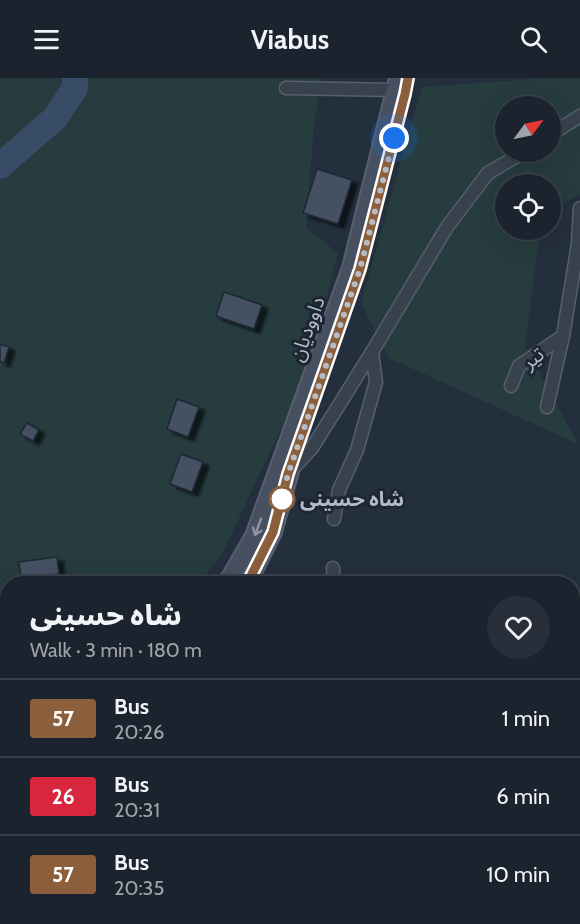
<!DOCTYPE html>
<meta charset="utf-8">
<style>
:root{--surface:#1b232e;--page:#282f3a;--text:#f1f3f6;--muted:#a0a4aa;--line:#39404a}
body{margin:0;font-family:Cabin,"Noto Sans Arabic",sans-serif;background:var(--page);color:var(--text);height:100vh;display:flex;flex-direction:column;font-size:22px;white-space:nowrap}
*{box-sizing:border-box;margin:0}
p{font-size:20px;color:var(--muted)}
.icon{flex:none;width:33px;height:33px;fill:none;stroke:currentColor;stroke-width:2;stroke-linecap:round;stroke-linejoin:round}
.map{position:relative;flex:1;overflow:hidden}
.sheet{position:absolute;left:0px;top:498px;width:580px;height:348px;display:flex;flex-direction:column;background:var(--surface);border-radius:24px 24px 0 0;box-shadow:0 6px 24px #0002,0 0 0 2px var(--line)}
.sheet>*{flex:none}
.badge{padding:0 12px;border-radius:4px;font-size:21px;line-height:39px}
.needle{width:39px;rotate:57deg}
.fabs{position:absolute;left:495px;top:18px;display:grid;gap:12px}
.fabs a{display:grid;place-items:center;width:66px;height:66px;border-radius:50%;background:var(--surface);box-shadow:0 6px 24px #0002,0 0 0 2px var(--line);font-size:30px}
.you{position:absolute;width:30px;height:30px;margin:-15px;border:4px solid #fff;border-radius:50%;background:#1a73e8;box-shadow:0 0 0 9px #1a73e833}
.map>.badge{position:absolute;translate:-50% -50%;box-shadow:0 0 0 3px #fff}
.round{display:grid;place-items:center;flex:none;width:63px;height:63px;border-radius:32px;background:var(--page)}
.headline{display:flex;align-items:center;justify-content:space-between;height:102px;padding:0 30px}
h1{font-size:28px;font-weight:800;line-height:45px}
ul{padding:0;list-style:none}
li{display:flex;align-items:center;gap:18px;height:78px;padding:0 30px;border-top:2px solid var(--line)}
li div{flex:1}
li b{display:block;font-size:22px}
li em{font-style:normal}
li .badge{min-width:66px;font-weight:700;text-align:center}
header{display:flex;justify-content:space-between;align-items:center;height:78px;padding:0 30px;background:var(--surface);font-size:27px;font-weight:800}
.map>svg:first-child{display:block}
.green{fill:#263c3f;fill-rule:evenodd}
.lines{fill:none;stroke-linecap:round;stroke-linejoin:round}
.river{stroke:#394c67;stroke-width:26}
.building{fill:#455162;stroke:#1f2835;stroke-width:1.5;filter:url(#shadow)}
.lane-casing{stroke:#565f6c;stroke-width:9}
.street-casing{stroke:#565f6c;stroke-width:15}
.secondary-casing{stroke:#565f6c;stroke-width:20}
.lane{stroke:#38414e;stroke-width:6}
.street{stroke:#38414e;stroke-width:12}
.secondary{stroke:#465061;stroke-width:16}
.oneway{stroke:#8e96a5}
.line-casing{stroke:#fff;stroke-width:14}
.line{stroke:#8b5e3c;stroke-width:9}
.walk{stroke:#b4bcc9;stroke-width:6;stroke-dasharray:0 10.8}
.stop-dot{fill:#fff;stroke:#8b5e3c;stroke-width:3}
.labels{text-anchor:middle;stroke-width:6;stroke-linejoin:round;paint-order:stroke}
.street-label{font-size:20px;fill:#b4bcc9;stroke:#1d2633}
.stop-label{font-size:20px;font-weight:bold;fill:#b4bcc9;stroke:#1d2633;text-anchor:start}
</style>
<header><svg class="icon" aria-label="menu" viewBox="0 0 24 24"><path d="M4 6h16M4 12h16M4 18h16"/></svg>Viabus<svg class="icon" aria-label="search" viewBox="0 0 24 24"><circle cx="10" cy="10" r="6"/><path d="M15 15l6 6"/></svg></header>
<div class="map">
<svg width="580" height="846" viewBox="0 0 580 846">
<defs>
<filter id="shadow"><feDropShadow dx="6" dy="4" stdDeviation="1.5" flood-color="#0009"/></filter>
</defs>
<rect width="100%" height="100%" fill="#242f3e"/>
<g class="green">
<path d="M 0,0 L 321,0 L 314,48 L 306,150 L 338,175 L 306,298 L 222,476 L 199,505 L 8,506 L 7,536 L 0,528 Z"/>
<path d="M 547,0 L 580,0 L 580,117 L 551,132 L 550,106 L 506,106 L 506,152 L 540,152 L 525,268 L 578,366 L 389,280 L 361,225 L 422,9 ZM 506,28 L 550,28 L 550,74 L 506,74 Z"/>
</g>
<g class="lines">
<path class="river" d="M 0,88 L 55,40 L 75,10 L 75,0"/>
</g>
<g class="building">
<path d="M 317,91 L 352,102 L 338,146 L 303,135 Z"/>
<path d="M 224,214 L 262,227 L 254,251 L 216,238 Z"/>
<path d="M 0,266 L 9,269 L 4,285 L 0,283 Z"/>
<path d="M 177,321 L 199,329 L 188,359 L 167,351 Z"/>
<path d="M 27,345 L 39,352 L 33,363 L 20,356 Z"/>
<path d="M 181,376 L 203,384 L 192,414 L 170,406 Z"/>
<path d="M 57,479 L 59,496 L 21,500 L 19,484 Z"/>
</g>
<g class="lines">
<g class="lane-casing">
<g id="lane">
<path d="M 235,838 L 238,841 L 239,846"/>
<path d="M 150,846 L 159,838"/>
</g>
</g>
<g class="street-casing">
<g id="street">
<path d="M 286,10 L 396,12"/>
<path d="M 550,57 L 580,38"/>
<path d="M 580,130 L 578,166 L 580,174"/>
<path d="M 511,308 L 519,288 L 563,258 L 578,166"/>
<path d="M 547,329 L 563,258"/>
<path d="M 289,395 L 312,370 L 372,274 L 447,149 L 488,95 L 524,74"/>
<path d="M 334,441 L 339,412 L 357,372 L 376,304 L 372,274"/>
<path d="M 333,490 L 334,506"/>
<path d="M 573,560 L 580,550"/>
</g>
</g>
<g class="secondary-casing">
<g id="secondary">
<path d="M 225,506 L 231,498 L 254,458 L 351,190 L 398,0"/>
<path d="M 247,506 L 273,454 L 292,386"/>
<path d="M 0,828 L 8,817"/>
<path d="M 10,846 L 15,838"/>
</g>
</g>
<use href="#lane" class="lane"/>
<use href="#street" class="street"/>
<use href="#secondary" class="secondary"/>
</g>
<defs><path id="oneway-shaft" d="M-6 0H5M1.5-3L5.5 0L1.5 3" fill="none" stroke-width="1.6" stroke-linecap="round" stroke-linejoin="round" transform="scale(1.5)"/></defs>
<use class="oneway" href="#oneway-shaft" transform="translate(258 449) rotate(110)"/>
<g class="lines">
<g class="line-casing">
<path id="line" d="M 247,506 L 273,454 L 288,396 L 360,191 L 405,16 L 408,0"/>
</g>
<use href="#line" class="line"/>
<path class="walk" d="M 282,421 L 288,396 L 360,191 L 394,60"/>
</g>
<circle class="stop-dot" cx="282" cy="421" r="12"/>
<g class="labels">
<g class="street-label">
<text transform="translate(307 251) rotate(-70)" y="7">داوودیان</text>
<text transform="translate(533 280) rotate(-39)" y="7">تیر</text>
</g>
<g class="stop-label">
<text x="300" y="428">شاه حسینی</text>
</g>
</g>
</svg>
<div class="fabs">
<a><svg class="needle" viewBox="-14 -14 28 28"><path d="M0-13l5 13h-10z" fill="#e53935"/><path d="M0 13l5-13h-10z" fill="#a0a4aa"/></svg></a>
<a><svg class="icon" aria-label="locate" viewBox="0 0 24 24"><circle cx="12" cy="12" r="6"/><path d="M12 2v4M12 18v4M2 12h4M18 12h4"/></svg></a>
</div>
<div class="you" style="left:394px;top:60px"></div>
<section class="sheet">
<div class="headline"><div><h1>شاه حسینی</h1><p>Walk · 3 min · 180 m</p></div><a class="round"><svg class="icon" aria-label="heart" viewBox="0 0 24 24"><path d="M12 20l-8-8c-3-5 5-10 8-4 3-6 11-1 8 4z"/></svg></a></div>
<ul>
<li><span class="badge" style="background:#8b5e3c;color:#fff">57</span><div><b>Bus</b><p>20:26</p></div><em>1 min</em></li>
<li><span class="badge" style="background:#d7263d;color:#fff">26</span><div><b>Bus</b><p>20:31</p></div><em>6 min</em></li>
<li><span class="badge" style="background:#8b5e3c;color:#fff">57</span><div><b>Bus</b><p>20:35</p></div><em>10 min</em></li>
</ul>
</section>
</div>
